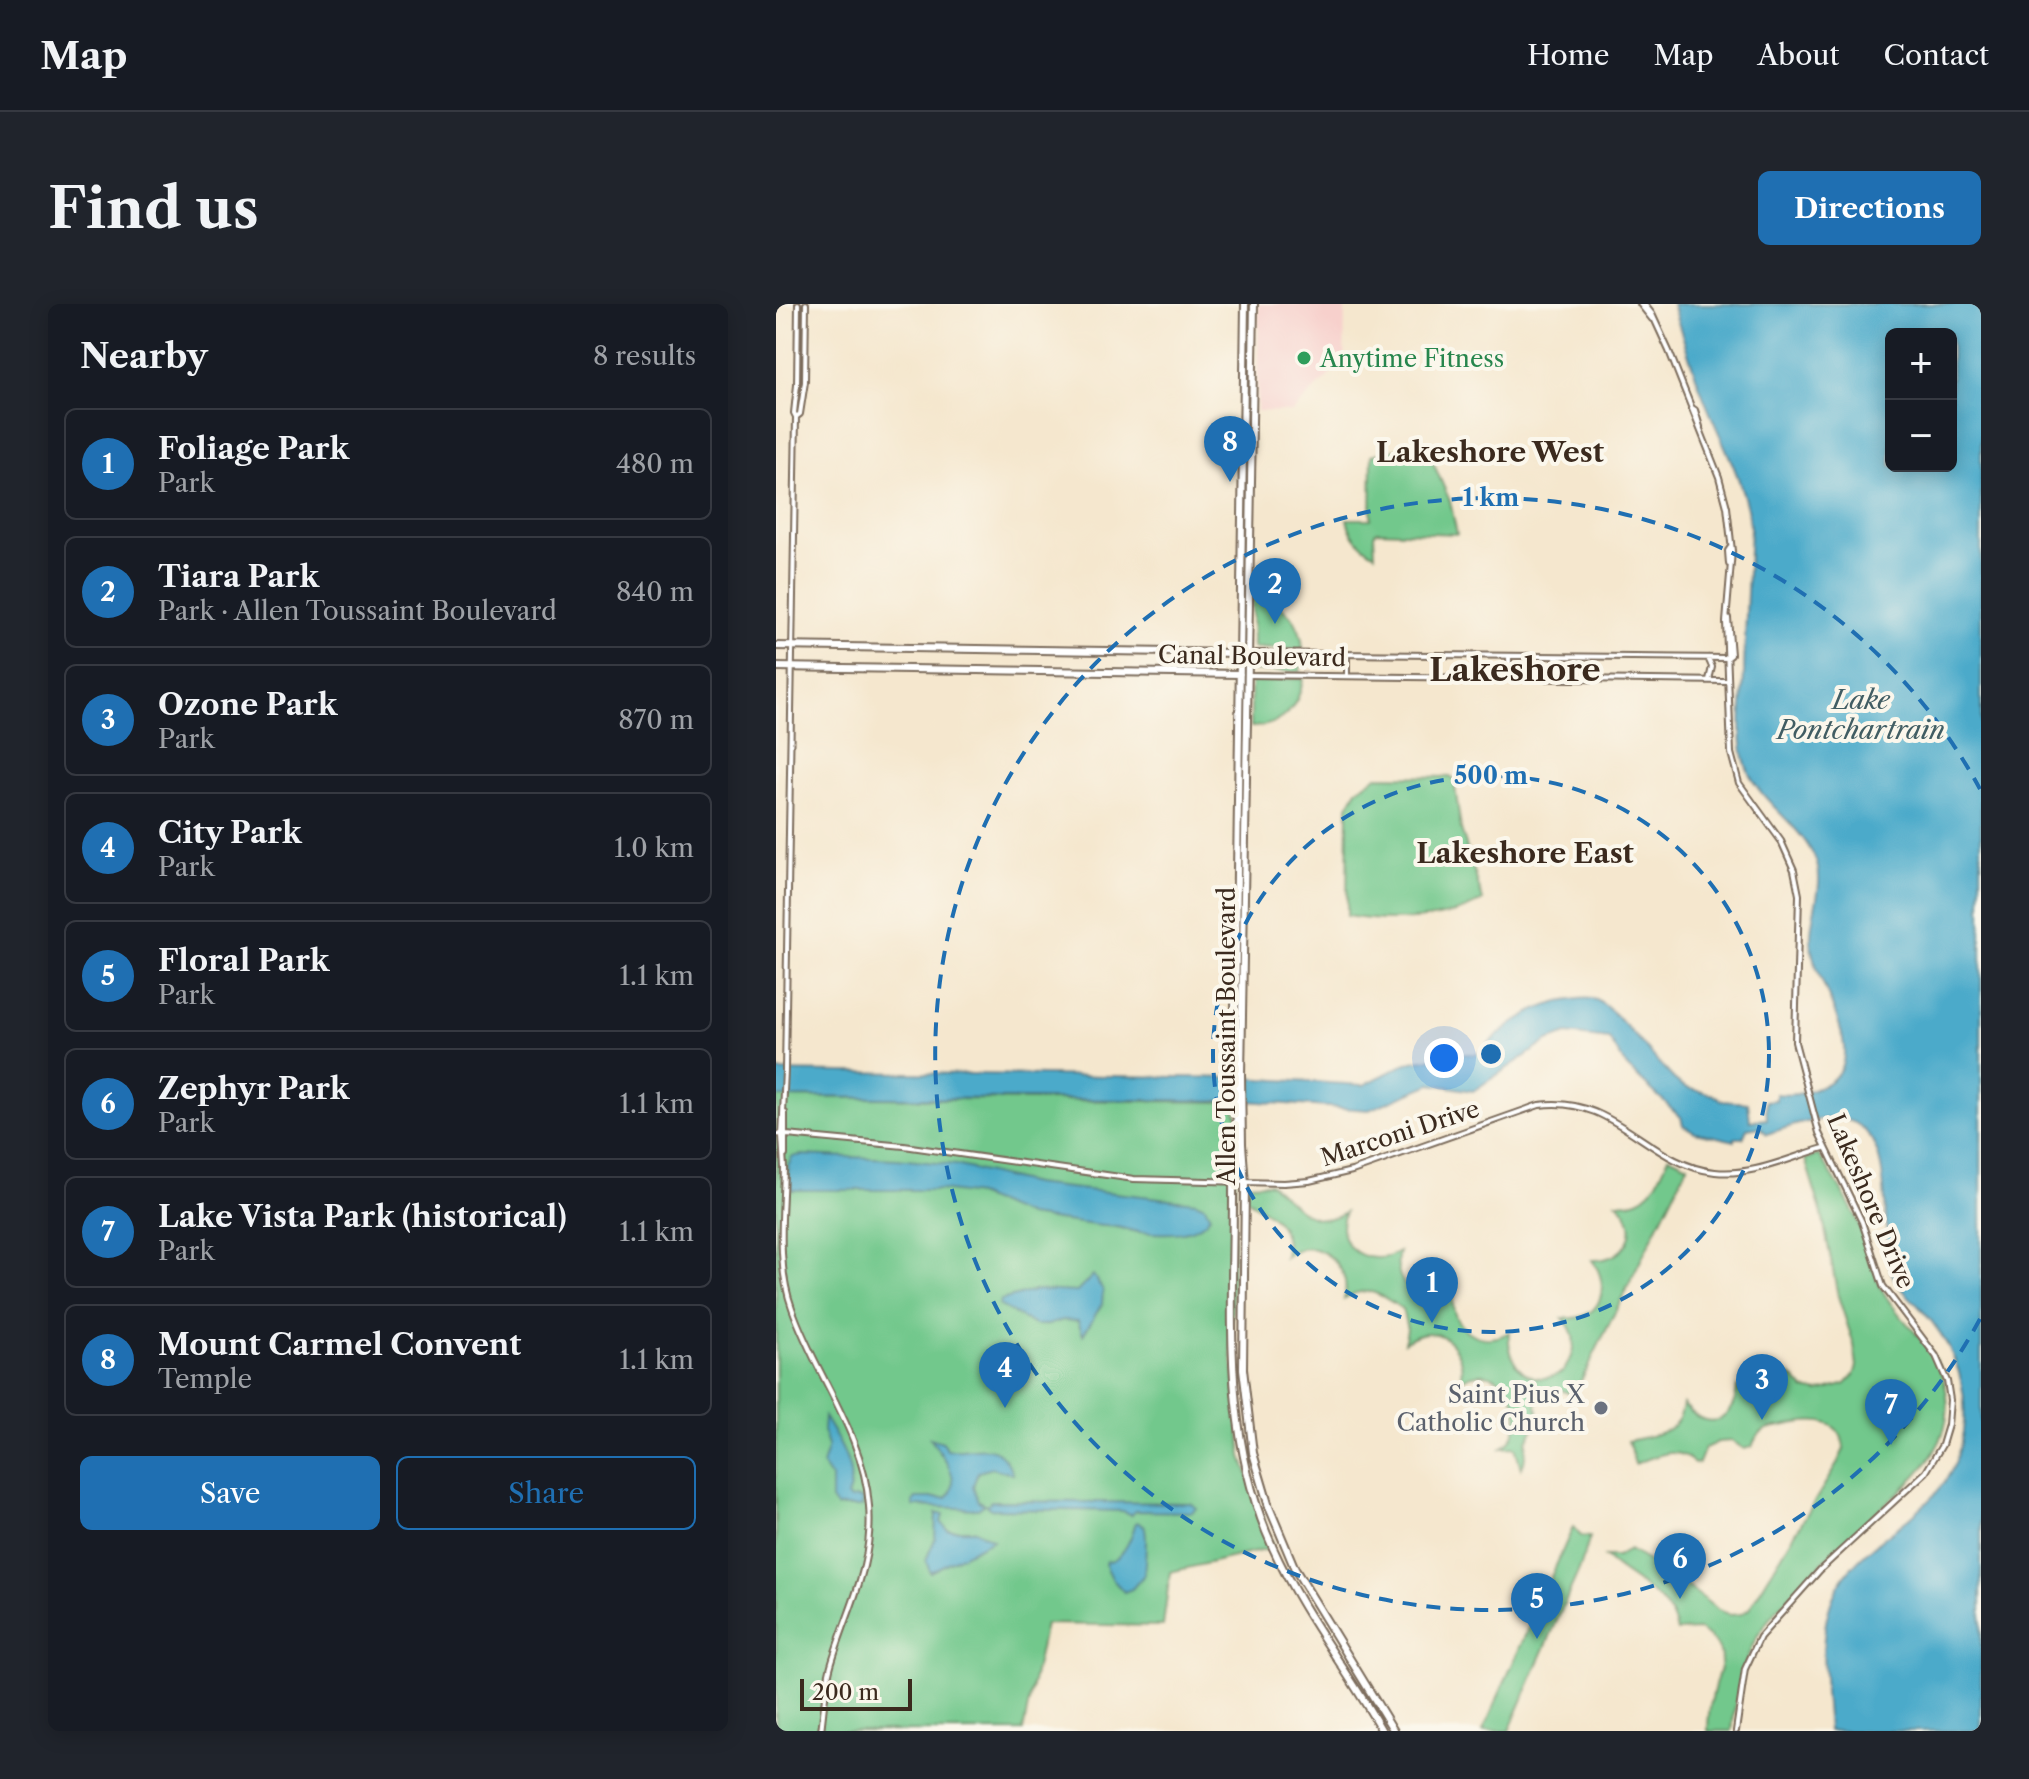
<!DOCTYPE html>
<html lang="en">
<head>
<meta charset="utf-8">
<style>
	:root { --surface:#171b24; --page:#20242c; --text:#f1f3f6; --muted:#9ea1a6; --line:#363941; --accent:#1f6fb2 }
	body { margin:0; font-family:"Libre Caslon Text",serif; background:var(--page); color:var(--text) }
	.controls { position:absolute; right:24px; top:24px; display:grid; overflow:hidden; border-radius:12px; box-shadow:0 4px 20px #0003 }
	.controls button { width:72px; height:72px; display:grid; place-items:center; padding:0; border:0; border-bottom:2px solid var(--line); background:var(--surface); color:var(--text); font:40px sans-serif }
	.scale { position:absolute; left:24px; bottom:20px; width:112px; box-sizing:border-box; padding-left:8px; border:4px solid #3b2a1e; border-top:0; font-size:22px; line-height:28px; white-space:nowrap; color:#3b2a1e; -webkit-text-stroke:6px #fbf7ec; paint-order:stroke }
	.you { position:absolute; left:668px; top:754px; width:28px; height:28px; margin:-20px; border:6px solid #fff; border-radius:50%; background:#1a73e8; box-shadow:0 0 0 12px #1a73e833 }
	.badge { display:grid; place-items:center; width:52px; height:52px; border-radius:50%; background:var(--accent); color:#fff; font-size:26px; font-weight:700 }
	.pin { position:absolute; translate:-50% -66px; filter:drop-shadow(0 2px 4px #0008) }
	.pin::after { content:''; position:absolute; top:42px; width:28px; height:24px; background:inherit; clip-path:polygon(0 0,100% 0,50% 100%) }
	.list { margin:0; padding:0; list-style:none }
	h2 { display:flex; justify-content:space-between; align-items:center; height:104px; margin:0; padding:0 32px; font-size:34px }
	h2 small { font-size:26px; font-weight:400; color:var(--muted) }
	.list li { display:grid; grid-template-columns:52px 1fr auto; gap:24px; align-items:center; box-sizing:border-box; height:112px; margin:0 16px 16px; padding:0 16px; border:2px solid var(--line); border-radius:12px }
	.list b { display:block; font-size:30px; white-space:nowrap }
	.list p { margin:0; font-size:26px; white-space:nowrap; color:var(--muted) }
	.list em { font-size:26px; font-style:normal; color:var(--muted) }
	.actions { display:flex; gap:16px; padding:24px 32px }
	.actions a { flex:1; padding:18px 0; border:2px solid var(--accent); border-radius:12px; text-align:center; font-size:28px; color:var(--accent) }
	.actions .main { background:var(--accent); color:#fff }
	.map { position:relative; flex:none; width:1205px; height:1427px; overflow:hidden; border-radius:12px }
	header { display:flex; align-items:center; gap:48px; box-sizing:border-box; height:112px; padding:0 40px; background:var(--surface); border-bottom:2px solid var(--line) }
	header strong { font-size:38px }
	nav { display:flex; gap:44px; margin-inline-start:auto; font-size:28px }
	.intro { display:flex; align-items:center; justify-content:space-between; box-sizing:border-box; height:192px; padding:0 48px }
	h1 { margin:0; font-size:56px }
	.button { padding:20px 36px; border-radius:12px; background:var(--accent); color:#fff; font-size:28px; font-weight:700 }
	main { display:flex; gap:48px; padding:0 48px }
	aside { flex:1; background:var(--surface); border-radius:12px; box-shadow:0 4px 20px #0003 }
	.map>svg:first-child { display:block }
	.built { fill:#f7d0cc }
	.green { fill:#72c88c; stroke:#567955; stroke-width:2 }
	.water { fill:#4baaca; stroke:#436a74; stroke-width:2; fill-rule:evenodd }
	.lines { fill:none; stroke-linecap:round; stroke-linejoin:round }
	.minor-casing { stroke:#7c6c5c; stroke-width:8 }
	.major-casing { stroke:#7c6c5c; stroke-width:10 }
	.minor { stroke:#fff; stroke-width:4 }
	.major { stroke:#fff; stroke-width:6 }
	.ring { fill:none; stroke:#1f6fb2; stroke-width:4; stroke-dasharray:14 10 }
	.leisure-dot { fill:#2e9e5b; stroke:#fbf7ec; stroke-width:3 }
	.worship-dot { fill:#6b7280; stroke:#fbf7ec; stroke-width:3 }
	.labels { text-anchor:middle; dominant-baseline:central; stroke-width:8; stroke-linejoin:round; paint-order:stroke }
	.leisure-label { font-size:24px; fill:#27864d; stroke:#fbf7ec; text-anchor:start }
	.street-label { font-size:24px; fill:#3b2a1e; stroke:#fbf7ec }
	.worship-label { font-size:24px; fill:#5b616d; stroke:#fbf7ec; text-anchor:end }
	.water-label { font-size:26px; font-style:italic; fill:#415d63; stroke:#fbf7ec }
	.quarter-label { font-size:28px; font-weight:bold; fill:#3b2a1e; stroke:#fbf7ec }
	.district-label { font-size:32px; font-weight:bold; fill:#3b2a1e; stroke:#fbf7ec }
	.centre { fill:#1f6fb2; stroke:#fbf7ec; stroke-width:4 }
	.ring-label { font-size:24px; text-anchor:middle; font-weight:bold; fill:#1f6fb2; stroke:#fbf7ec; stroke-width:8; stroke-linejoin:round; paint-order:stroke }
</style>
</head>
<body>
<header>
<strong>Map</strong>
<nav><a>Home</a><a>Map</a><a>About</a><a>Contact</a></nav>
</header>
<div class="intro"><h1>Find us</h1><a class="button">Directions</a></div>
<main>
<aside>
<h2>Nearby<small>8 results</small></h2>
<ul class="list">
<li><span class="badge">1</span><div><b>Foliage Park</b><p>Park</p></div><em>480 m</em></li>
<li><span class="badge">2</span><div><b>Tiara Park</b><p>Park · Allen Toussaint Boulevard</p></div><em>840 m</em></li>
<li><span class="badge">3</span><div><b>Ozone Park</b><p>Park</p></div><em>870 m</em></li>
<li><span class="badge">4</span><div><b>City Park</b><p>Park</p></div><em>1.0 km</em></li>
<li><span class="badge">5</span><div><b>Floral Park</b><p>Park</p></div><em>1.1 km</em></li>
<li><span class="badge">6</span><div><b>Zephyr Park</b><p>Park</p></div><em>1.1 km</em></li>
<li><span class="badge">7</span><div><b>Lake Vista Park (historical)</b><p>Park</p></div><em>1.1 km</em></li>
<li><span class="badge">8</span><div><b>Mount Carmel Convent</b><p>Temple</p></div><em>1.1 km</em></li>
</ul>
<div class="actions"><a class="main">Save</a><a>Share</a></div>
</aside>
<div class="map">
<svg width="1205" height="1427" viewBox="0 0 1205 1427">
	<rect width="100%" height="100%" fill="#fbf7ec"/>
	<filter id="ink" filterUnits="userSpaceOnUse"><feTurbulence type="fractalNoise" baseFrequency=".0125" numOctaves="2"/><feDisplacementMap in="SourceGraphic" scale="16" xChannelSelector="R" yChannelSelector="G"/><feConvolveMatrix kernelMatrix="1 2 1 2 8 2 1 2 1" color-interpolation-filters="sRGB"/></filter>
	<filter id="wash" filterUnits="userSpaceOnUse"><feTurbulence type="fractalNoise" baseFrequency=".006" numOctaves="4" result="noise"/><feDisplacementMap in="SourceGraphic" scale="32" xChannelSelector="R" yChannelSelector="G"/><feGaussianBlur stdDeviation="1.8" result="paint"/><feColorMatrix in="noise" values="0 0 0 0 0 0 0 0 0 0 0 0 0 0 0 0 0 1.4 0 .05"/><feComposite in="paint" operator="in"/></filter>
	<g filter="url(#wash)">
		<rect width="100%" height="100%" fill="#f5e7ce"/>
		<!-- built -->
		<path class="built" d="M483,0h86l-1,57 -52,51 -35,-1z"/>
		<!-- green -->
		<path class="green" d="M648,138l26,59 7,33 -80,-3 -3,3 1,20c-14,-8 -25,-19 -28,-35h24l1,-64z
			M483,295c27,4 43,24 44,51l-50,-2 -1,-48z
			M477,351h49l-2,17 -46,-1z
			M479,374l48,1c-4,29 -23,48 -52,48v-45z
			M601,472l73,1 4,3 7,49 22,71c-35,22 -96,23 -136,16l1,-110 9,-16z
			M0,793l456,5 5,12 -6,229 11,113 31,92 -103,24 -7,54 -118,-2 -22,107h-247z
			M1043,851c12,19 25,38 35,58 13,27 16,59 33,85 16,25 43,45 54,74 30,80 -47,120 -95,167 -27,27 -56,54 -80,84 -23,32 -30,69 -34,108h-24c0,-11 1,-22 4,-33 6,-32 22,-46 -13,-68l-22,1c-7,-37 -49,-50 -73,-74h13l12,-7 21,12 5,-1 63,49 12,5 11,-1 8,-5 87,-143 8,-17c-2,-35 -38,-29 -62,-23 -6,1 -14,2 -19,5 -6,3 -9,10 -11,16l-8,2 -12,-8 -14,1 -13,6 -6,15 -5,1c-15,-21 -40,-7 -59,0l-7,-23c25,-6 52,-7 55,-37 6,6 13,14 22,16 21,5 32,-17 32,-34 15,30 55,25 54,-11l13,14 15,3 27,-8 8,-9 3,-9 -3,-21 -16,-49 -16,-82 -17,-55z
			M893,852l19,9 -114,230 -18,-7 -14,6 -5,10 2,15 -12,22 -3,22 -3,5 -6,-21 -13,1c35,-24 4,-97 -42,-67 6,-21 -7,-47 -31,-48 -9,-1 -18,5 -25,9l3,-13 -5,-20c-20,-14 -35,-26 -58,-10 10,-34 -31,-67 -59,-42 6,-35 -15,-41 -40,-59v-14l25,-1c24,20 42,49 75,29 -14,36 25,57 54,40 -9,34 26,59 55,40 -8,34 26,58 55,40 -3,33 22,59 55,39 11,-20 15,-35 -1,-53 38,4 49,-31 29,-58 36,1 52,-33 25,-58 33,4 41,-21 52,-46z
			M797,1223l8,9 9,1 -9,28 -72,166h-26z"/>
		<!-- water -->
		<path class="water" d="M896,0h309v1427h-153c-3,-50 -15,-110 16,-154 15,-22 42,-40 63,-57 22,-19 43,-37 51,-66 16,-55 1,-104 -37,-145 -10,-12 -25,-22 -30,-38 -10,-39 3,-119 -31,-145 -21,-17 -69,0 -93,8l-7,-7 -13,2 -4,9h-8v3l-40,-9 -12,-7 -2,-8 -54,-50 -18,-28 -42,-5 -19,7 -75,50 -42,-7 -62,26 -123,-9 -470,-4v-26l469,7 119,7 43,-22 48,-9h22c27,-26 56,-50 94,-54 7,-1 18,-3 25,0 15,5 62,63 78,79 16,16 37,9 48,22l26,2 2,18 17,-2 -1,-18 10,-1v-6c16,2 31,0 46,-8 54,-26 -7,-99 -11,-141 -3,-28 15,-57 5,-84 -15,-40 -63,-60 -72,-103 -6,-28 -1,-56 0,-85 1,-48 4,-96 6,-145 -5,-50 -31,-89 -48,-135 -11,-29 -20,-59 -30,-89zM1115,30h60v132h-60z
			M25,851l96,4 59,6 77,19 163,18 9,4 5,10c-12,21 -49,18 -71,16 -13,-2 -23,-7 -37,-6l-74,-10 -51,-21 -37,-5h-149l-3,-24 4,-9z
			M317,971l10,15 -1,14 -19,31 -5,-14 -15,-1 -15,5h-13l-36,-20 2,-5 36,-10 40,2z
			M48,1113c13,21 35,54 23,79l2,3 9,-1 5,2 -1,7h-26l-5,-7v-22l-9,-13 6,-19 -5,-15z
			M154,1134l13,4 4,8c29,3 51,-15 66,24l-21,-6 -14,4 -5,14 5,15 7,3 -7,5 -64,-3 -1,-4 3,-4h31c17,-19 -6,-43 -17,-60z
			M215,1197l200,2 5,5 -4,4 -56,-1 -5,4 -8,-4 -132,-2 -4,-4z
			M160,1209l7,2 -2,7 7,8h27l18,10 -63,32 -4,-12 9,-21z
			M360,1218l8,3c4,8 1,39 0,50l-12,14 -8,3 -11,-12 -8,-16 1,-3c17,1 26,-25 30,-39z"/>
	</g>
	<g filter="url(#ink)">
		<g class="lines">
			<!-- minor casing -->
			<g class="minor-casing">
				<path id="minor" d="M864,0l12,15
					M868,0l8,10 17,37 50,126 8,30 5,44 -6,71 5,131 8,30 42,58 13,29 5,25 -4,147 24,91 43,89 21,64 53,70 11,25 3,19 -2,25 -6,20 -16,27 -106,98 -60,67 -15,32 -9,62
					M916,104l3,2 5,17
					M20,113l4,-3 5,-32 1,-78
					M953,260l-1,-13 2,-3
					M472,349l479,5
					M932,354l4,9 -3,13
					M951,354l4,-3 -3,-37
					M471,371l481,6
					M571,372v-22
					M733,373v-21
					M0,830l128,12 230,33 150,4 25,-2 43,-10 187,-66c76,-11 109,60 176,67 38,4 73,-14 109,-24
					M9,851v-42
					M8,864l-2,-32 3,-66 11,-653 -2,-4 3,-28 1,-81
					M8,864c-1,46 -8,96 8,140 23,67 72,125 77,198 5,61 -22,103 -38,159 -6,21 -7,44 -10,66"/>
			</g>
			<!-- major casing -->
			<g class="major-casing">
				<path id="major" d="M469,0l-10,709 2,128 -4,36c1,126 -14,253 40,371 29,65 74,121 109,183
					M478,0l-13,771 1,69 3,40 -2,185 10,84 16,54 26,62 99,162
					M0,342l464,7
					M0,363l464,7"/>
			</g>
			<!-- minor -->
			<use href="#minor" class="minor"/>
			<!-- major -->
			<use href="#major" class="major"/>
		</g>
	</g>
	<!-- distance rings -->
	<g class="ring">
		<circle cx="715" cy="750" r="278"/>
		<path d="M1204 1015A556 556 0 1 1 1204 485"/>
	</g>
	<!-- markers -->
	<circle class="leisure-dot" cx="528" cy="54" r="8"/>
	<circle class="worship-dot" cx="825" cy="1104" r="8"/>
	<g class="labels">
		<!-- leisure labels -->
		<g class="leisure-label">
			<text x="544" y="54">Anytime Fitness</text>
		</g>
		<!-- street labels -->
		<g class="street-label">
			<text transform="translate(476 352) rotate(1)">Canal Boulevard</text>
			<text transform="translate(450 732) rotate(-90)">Allen Toussaint Boulevard</text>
			<text transform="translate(624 829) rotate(-18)">Marconi Drive</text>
			<text transform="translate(1095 897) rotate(67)">Lakeshore Drive</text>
		</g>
		<!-- worship labels -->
		<g class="worship-label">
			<text x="809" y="1090">Saint Pius X<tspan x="809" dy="28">Catholic Church</tspan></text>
		</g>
		<!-- water labels -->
		<g class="water-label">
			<text x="1085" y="396">Lake<tspan x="1085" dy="30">Pontchartrain</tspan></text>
		</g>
		<!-- quarter labels -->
		<g class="quarter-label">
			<text x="714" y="148">Lakeshore West</text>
			<text x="749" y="549">Lakeshore East</text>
		</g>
		<!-- district labels -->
		<g class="district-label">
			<text x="739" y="365">Lakeshore</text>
		</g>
	</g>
	<circle cx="715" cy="750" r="12" class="centre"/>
	<g class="ring-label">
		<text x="715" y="202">1 km</text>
		<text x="715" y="480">500 m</text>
	</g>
</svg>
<div class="controls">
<button>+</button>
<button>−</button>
</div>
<div class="scale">200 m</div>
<div class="you"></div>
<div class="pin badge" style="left:656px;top:1019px">1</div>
<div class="pin badge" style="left:499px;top:320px">2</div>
<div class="pin badge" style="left:986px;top:1116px">3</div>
<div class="pin badge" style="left:229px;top:1104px">4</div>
<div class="pin badge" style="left:761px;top:1335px">5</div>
<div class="pin badge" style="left:904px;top:1295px">6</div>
<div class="pin badge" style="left:1115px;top:1141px">7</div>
<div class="pin badge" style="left:454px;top:178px">8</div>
</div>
</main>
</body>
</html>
